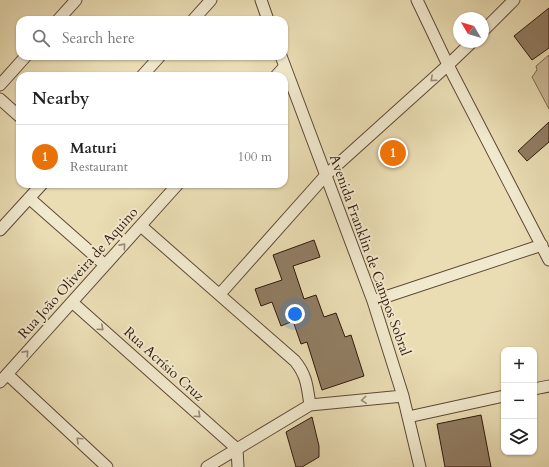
<!DOCTYPE html>
<html lang="en">
<head>
<meta charset="utf-8">
<style>
	:root { --surface:#fff; --page:#f6f6f6; --text:#222; --muted:#767676; --line:#e0e0e0; --accent:#0b8043 }
	body { margin:0; font-family:Cardo,serif; background:var(--page); color:var(--text) }
	.controls { position:absolute; right:12px; bottom:12px; display:grid; overflow:hidden; border-radius:8px; box-shadow:0 1px 3px #0004 }
	.controls button { width:36px; height:36px; display:grid; place-items:center; padding:0; border:0; border-bottom:1px solid var(--line); background:var(--surface); color:var(--text); font:20px sans-serif }
	.compass { position:absolute; left:453px; top:12px; width:36px; height:36px; border-radius:50%; background:var(--surface); box-shadow:0 1px 3px #0004; rotate:308deg }
	.you { position:absolute; left:295px; top:314px; width:14px; height:14px; margin:-10px; border:3px solid #fff; border-radius:50%; background:#1a73e8; box-shadow:0 0 0 6px #1a73e833 }
	.badge { display:grid; place-items:center; width:26px; height:26px; border-radius:50%; background:var(--accent); color:#fff; font-size:13px; font-weight:700 }
	.pin { position:absolute; translate:-50% -50%; border:2px solid #fff; box-shadow:0 1px 4px #0006 }
	.list { margin:0; padding:0; list-style:none }
	h2 { display:flex; justify-content:space-between; align-items:center; height:52px; margin:0; padding:0 16px; font-size:17px }
	h2 small { font-size:13px; font-weight:400; color:var(--muted) }
	.list li { display:grid; grid-template-columns:26px 1fr auto; gap:12px; align-items:center; box-sizing:border-box; height:64px; padding:0 16px; border-top:1px solid var(--line) }
	.list b { display:block; font-size:15px; white-space:nowrap }
	.list p { margin:0; font-size:13px; white-space:nowrap; color:var(--muted) }
	.list em { font-size:13px; font-style:normal; color:var(--muted) }
	.icon { flex:none; width:22px; height:22px; fill:none; stroke:currentColor; stroke-width:2; stroke-linecap:round; stroke-linejoin:round }
	.map { position:relative; flex:none; width:549px; height:467px; overflow:hidden }
	.search { position:absolute; background:var(--surface); box-shadow:0 1px 3px #0004; left:16px; top:16px; width:272px; height:44px; display:flex; align-items:center; gap:10px; box-sizing:border-box; padding:0 14px; border-radius:12px; color:var(--muted); font-size:15px }
	.panel { position:absolute; background:var(--surface); box-shadow:0 1px 3px #0004; left:16px; top:72px; width:272px; height:116px; border-radius:12px }
	.map>svg:first-child { display:block }
	.green { fill:#cbbb98; stroke:#7e6952 }
	.building { fill:#917e64; stroke:#31170d }
	.lines { fill:none; stroke-linecap:round; stroke-linejoin:round }
	.minor-casing { stroke:#5f4837; stroke-width:13 }
	.minor { stroke:#f1e9ce; stroke-width:11 }
	.oneway { stroke:#9b8a77 }
	.labels { text-anchor:middle; dominant-baseline:central; stroke-width:4; stroke-linejoin:round; paint-order:stroke }
	.street-label { font-size:14px; fill:#31170d; stroke:#f1e9ce }
</style>
</head>
<body>
<div class="map">
<svg width="549" height="467" viewBox="0 0 549 467">
	<rect width="100%" height="100%" fill="#eaddb4"/>
	<filter id="stains"><feTurbulence type="fractalNoise" baseFrequency=".005" numOctaves="4"/><feColorMatrix values="0 0 0 0 .2 0 0 0 0 .09 0 0 0 0 .02 0 0 0 .5 -.17"/></filter>
	<radialGradient id="worn" r=".72"><stop offset=".6" stop-color="#630" stop-opacity="0"/><stop offset="1" stop-color="#630" stop-opacity=".3"/></radialGradient>
	<!-- green -->
	<path class="green" d="M549,55v54l-17,-32 5,-7 -1,-4z"/>
	<!-- building -->
	<path class="building" d="M549,8v40l-17,12 -18,-24z
		M549,122v20l-22,19 -9,-10z
		M314,240l6,17 -27,9 11,33 12,-4 8,22 12,-4 9,24 6,-2 13,41 -42,14 -15,-48 -6,2 -8,-23 -12,5 -9,-24 -11,4 -6,-17 27,-9 -9,-25z
		M481,415l10,52h-46l-8,-43z
		M312,417l7,29v11l-17,10h-6l-10,-35z"/>
	<g class="lines">
		<!-- minor casing -->
		<g class="minor-casing">
			<path id="minor" d="M261,0l7,20
				M417,0l31,65 101,195
				M58,20l18,-20
				M193,20l18,-20
				M483,31l31,-31
				M281,56l92,245 30,95 17,71
				M142,76l18,-20
				M276,76l9,-10
				M0,85l26,-29
				M0,99l20,18
				M29,198l76,67
				M141,226l154,135c12,15 12,25 15,44
				M0,230l42,-46
				M220,294l106,-119 122,-110 24,-23
				M373,301l169,-56
				M72,302l165,147 1,18
				M7,374l100,93
				M0,382l178,-198
				M534,389l15,-3
				M408,417l96,-21
				M207,467l103,-62 93,-9"/>
		</g>
		<!-- minor -->
		<use href="#minor" class="minor"/>
	</g>
	<!-- one-way arrows -->
	<defs><path id="oneway-chevron" d="M-2-3.5L2.5 0L-2 3.5" fill="none" stroke-width="1.6" stroke-linecap="round" stroke-linejoin="round"/></defs>
	<g class="oneway">
		<use href="#oneway-chevron" transform="translate(433 79) rotate(138)"/>
		<use href="#oneway-chevron" transform="translate(123 246) rotate(-48)"/>
		<use href="#oneway-chevron" transform="translate(101 328) rotate(42)"/>
		<use href="#oneway-chevron" transform="translate(26 353) rotate(-48)"/>
		<use href="#oneway-chevron" transform="translate(364 400) rotate(175)"/>
		<use href="#oneway-chevron" transform="translate(198 415) rotate(42)"/>
		<use href="#oneway-chevron" transform="translate(79 440) rotate(-137)"/>
	</g>
	<g class="labels">
		<!-- street labels -->
		<g class="street-label">
			<text transform="translate(370 255) rotate(70)">Avenida Franklin de Campos Sobral</text>
			<text transform="translate(78 273) rotate(-48)">Rua João Oliveira de Aquino</text>
			<text transform="translate(164 364) rotate(42)">Rua Acrísio Cruz</text>
		</g>
	</g>
	<rect width="100%" height="100%" filter="url(#stains)"/>
	<rect width="100%" height="100%" fill="url(#worn)"/>
</svg>
<div class="controls">
<button>+</button>
<button>−</button>
<button><svg class="icon" aria-label="layers" viewBox="0 0 24 24"><path d="M12 4l9 5-9 5-9-5zM3 14l9 5 9-5"/></svg></button>
</div>
<svg class="compass" viewBox="-18 -18 36 36"><path d="M0-13l5 13h-10z" fill="#e53935"/><path d="M0 13l5-13h-10z" fill="#767676"/></svg>
<div class="you"></div>
<div class="pin badge" style="left:393px;top:153px;background:#e8710a">1</div>
<div class="search"><svg class="icon" aria-label="search" viewBox="0 0 24 24"><circle cx="10" cy="10" r="6"/><path d="M15 15l6 6"/></svg>Search here</div>
<section class="panel">
<h2>Nearby<small></small></h2>
<ul class="list">
<li><span class="badge" style="background:#e8710a">1</span><div><b>Maturi</b><p>Restaurant</p></div><em>100 m</em></li>
</ul>
</section>
</div>
</body>
</html>
